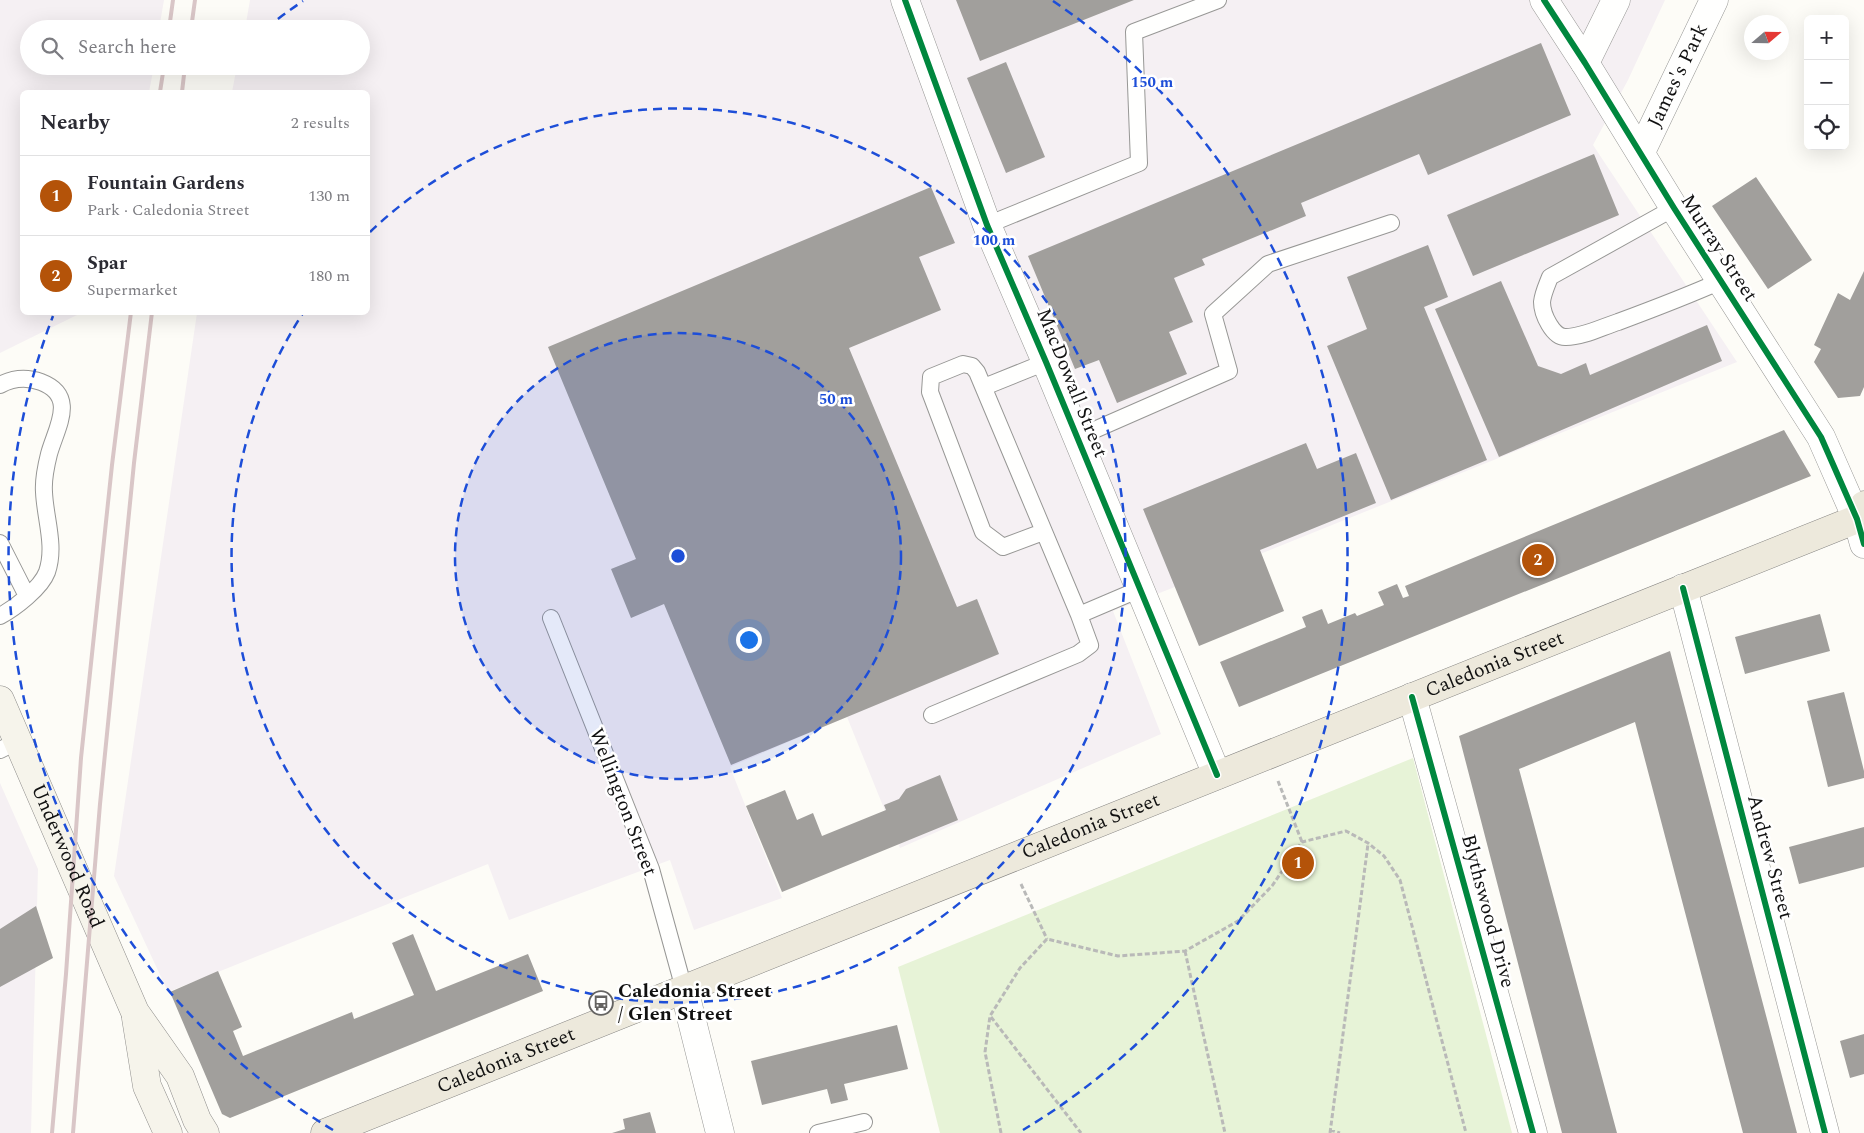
<!DOCTYPE html>
<html lang="en">
<head>
<meta charset="utf-8">
<style>
	:root { --surface:#fff; --page:#f7f7f7; --text:#2b2b33; --muted:#7c7c81; --line:#e1e1e2; --accent:#b45309 }
	body { margin:0; font-family:Spectral,serif; background:var(--page); color:var(--text) }
	.controls { position:absolute; right:15px; top:15px; display:grid; overflow:hidden; border-radius:8px; box-shadow:0 5px 20px #0002 }
	.controls button { width:45px; height:45px; display:grid; place-items:center; padding:0; border:0; border-bottom:1px solid var(--line); background:var(--surface); color:var(--text); font:25px sans-serif }
	.compass { position:absolute; left:1744px; top:15px; width:45px; height:45px; border-radius:50%; background:var(--surface); box-shadow:0 5px 20px #0002; rotate:70deg }
	.you { position:absolute; left:748px; top:639px; width:18px; height:18px; margin:-12px; border:4px solid #fff; border-radius:50%; background:#1a73e8; box-shadow:0 0 0 8px #1a73e833 }
	.badge { display:grid; place-items:center; width:32px; height:32px; border-radius:50%; background:var(--accent); color:#fff; font-size:16px; font-weight:700 }
	.pin { position:absolute; translate:-50% -50%; border:2px solid #fff; box-shadow:0 1px 5px #0006 }
	.list { margin:0; padding:0; list-style:none }
	h2 { display:flex; justify-content:space-between; align-items:center; height:65px; margin:0; padding:0 20px; font-size:21px }
	h2 small { font-size:16px; font-weight:400; color:var(--muted) }
	.list li { display:grid; grid-template-columns:32px 1fr auto; gap:15px; align-items:center; box-sizing:border-box; height:80px; padding:0 20px; border-top:1px solid var(--line) }
	.list b { display:block; font-size:19px; white-space:nowrap }
	.list p { margin:0; font-size:16px; white-space:nowrap; color:var(--muted) }
	.list em { font-size:16px; font-style:normal; color:var(--muted) }
	.icon { flex:none; width:28px; height:28px; fill:none; stroke:currentColor; stroke-width:2; stroke-linecap:round; stroke-linejoin:round }
	.map { position:relative; flex:none; width:1864px; height:1133px; overflow:hidden }
	.search { position:absolute; background:var(--surface); box-shadow:0 5px 20px #0002; left:20px; top:20px; width:350px; height:55px; display:flex; align-items:center; gap:12px; box-sizing:border-box; padding:0 18px; border-radius:28px; color:var(--muted); font-size:19px }
	.panel { position:absolute; background:var(--surface); box-shadow:0 5px 20px #0002; left:20px; top:90px; width:350px; height:225px; border-radius:8px }
	.map>svg:first-child { display:block }
	.industrial { fill:#f5f0f3 }
	.green { fill:#e7f3d7 }
	.building { fill:#a19f9c }
	.lines { fill:none; stroke-linecap:round; stroke-linejoin:round }
	.lane-casing { stroke:#979795; stroke-width:18 }
	.street-casing { stroke:#979795; stroke-width:29 }
	.secondary-casing { stroke:#8e8d8b; stroke-width:29 }
	.primary-casing { stroke:#858482; stroke-width:29 }
	.path { stroke:#b9b9b8; stroke-width:3; stroke-dasharray:5 2.5; stroke-linecap:butt }
	.lane { stroke:#fffffe; stroke-width:16 }
	.street { stroke:#fffffe; stroke-width:28 }
	.secondary { stroke:#f6f4eb; stroke-width:28 }
	.primary { stroke:#ede9dc; stroke-width:28 }
	.rail { stroke:#d9c6c7; stroke-width:4 }
	.cycleway-casing { stroke:#fff; stroke-width:9 }
	.cycleway { stroke:#00873e; stroke-width:6 }
	.ring { fill:none; stroke:#1d4ed8; stroke-width:2.5; stroke-dasharray:9 6 }
	.labels { text-anchor:middle; dominant-baseline:central; stroke-width:5; stroke-linejoin:round; paint-order:stroke }
	.street-label { font-size:20px; fill:#111; stroke:#fff }
	.poi-label { font-size:20px; font-weight:bold; fill:#111; stroke:#fff; text-anchor:start }
	.centre { fill:#1d4ed8; stroke:#fff; stroke-width:2.5 }
	.ring-label { font-size:15px; text-anchor:middle; font-weight:bold; fill:#1d4ed8; stroke:#fff; stroke-width:5; stroke-linejoin:round; paint-order:stroke }
</style>
</head>
<body>
<div class="map">
<svg width="1864" height="1133" viewBox="0 0 1864 1133">
	<rect width="100%" height="100%" fill="#fdfcf7"/>
	<!-- industrial -->
	<path class="industrial" d="M0,0h164l-5,29h-130v37h125l-5,26h-127v220l59,1 -81,40z
		M250,0h1415l-37,80 -35,65 144,217 -477,192 -147,57 48,123 -261,114 -53,-131 -117,50 52,131 -88,32 -24,-70 -161,60 -21,-56 -320,128 -54,-116 83,-563 171,-1v-220h-136l5,-26h124v-37h-116z
		M0,783l38,86 -7,264h-31z"/>
	<!-- green -->
	<path class="green" d="M1413,758l99,375h-572l-42,-166z"/>
	<!-- building -->
	<path class="building" d="M956,0h178l-154,61z
		M1541,43l30,72 -143,60 -9,-21 -118,49 5,13 -104,43 3,6 -31,13 19,44 -24,10 18,42 -70,29 -18,-43 -24,9 -47,-113z
		M1006,62l39,95 -39,16 -39,-95z
		M1594,154l25,61 -146,61 -26,-61z
		M1756,177l56,83 -44,29 -56,-83z
		M931,187l24,56 -36,14 22,53 -92,38 108,259 20,-8 22,55 -268,111 -67,-161 -33,14 -20,-49 25,-10 -88,-212z
		M1428,245l20,52 -24,10 63,153 -96,40 -64,-154 40,-17 -20,-52z
		M1864,271v116l-4,9 -22,2 -24,-36 7,-13 -7,-4 24,-52 12,7z
		M1501,281l37,85 23,8 25,-11 4,12 117,-50 15,36 -223,96 -64,-148z
		M1784,430l27,46 -572,231 -19,-45 86,-35 -4,-10 20,-8 6,15 27,-11 2,3 27,-11 -6,-13 19,-8 6,14 6,-2 -4,-10z
		M1306,443l11,26 39,-16 20,50 -116,47 24,61 -85,35 -56,-137z
		M1820,614l10,37 -85,23 -10,-37z
		M1670,651l127,482h-54l-108,-411 -116,47 98,364h-55l-103,-397z
		M1844,692l20,79v7l-36,9 -21,-86z
		M940,775l18,45 -176,72 -36,-86 39,-16 12,30 16,-7 9,23 64,-26 -2,-5 15,-6 7,-10z
		M1864,827v40l-65,17 -10,-37z
		M36,906l17,52 -53,29v-58z
		M413,934l23,57 92,-37 15,37 -313,127 -8,-4 -52,-122 48,-21 24,56 -9,4 10,25 109,-44 2,7 60,-24 -22,-52z
		M897,1025l11,44 -64,15 4,16 -17,4 -4,-15 -65,16 -11,-44z
		M1864,1034v40l-14,4 -10,-37z
		M650,1112l6,21h-44l13,-4 -2,-10z"/>
	<g class="lines">
		<!-- lane casing -->
		<g class="lane-casing">
			<path id="lane" d="M1674,208l-124,69c-3,8 -7,16 -8,25 0,12 11,36 24,35 17,0 36,-10 52,-15 35,-13 69,-26 103,-41
				M987,225l152,-62 -5,-131 84,-32
				M0,385c13,-7 27,-8 41,-3 37,14 15,46 8,72 -3,12 -6,25 -5,38 1,26 12,54 3,80 -6,16 -32,36 -47,44
				M984,387l62,-25
				M1076,438l153,-67 -16,-57 55,-50 123,-41
				M0,543l27,53
				M1079,615l61,-26
				M551,618l100,251 33,120
				M932,715l146,-61 12,-9 -11,-30 -102,-243 -5,-6 -9,-2 -32,13 -1,15 53,140 20,15 40,-15
				M0,750l18,-9
				M818,1133l46,-11"/>
		</g>
		<!-- street casing -->
		<g class="street-casing">
			<g id="street">
				<path d="M905,0l82,225 59,137 171,413"/>
				<path d="M1544,0l41,63 89,145 147,229 36,82 7,25"/>
				<path d="M1585,63l31,-63"/>
				<path id="s1" d="M1641,152l73,-152"/>
				<path d="M1683,588l142,545"/>
				<path d="M1412,697l121,436"/>
				<path d="M684,989l36,144"/>
			</g>
		</g>
		<!-- secondary casing -->
		<g class="secondary-casing">
			<g id="secondary">
				<path id="s2" d="M0,700l135,312 45,64 17,44 8,13"/>
				<path d="M136,1018l11,68 21,47"/>
			</g>
		</g>
		<!-- primary casing -->
		<g class="primary-casing">
			<g id="primary">
				<path id="s3" d="M325,1133l1532,-614 7,-14"/>
			</g>
		</g>
		<!-- path -->
		<path class="path" d="M1278,781l24,61
			M1021,884l26,55
			M1185,951l40,182
			M991,1017l90,116
			M1330,1130l10,3
			M1001,1133l-16,-81 5,-36 30,-48 27,-29 71,17 67,-5 53,-30 34,-35 30,-44 44,-11 22,12 16,13 16,24 66,253
			M1330,1133l38,-289"/>
		<!-- lane -->
		<use href="#lane" class="lane"/>
		<!-- street -->
		<use href="#street" class="street"/>
		<!-- secondary -->
		<use href="#secondary" class="secondary"/>
		<!-- primary -->
		<use href="#primary" class="primary"/>
		<!-- rail -->
		<path class="rail" d="M169,29l4,-29
			M191,29l4,-29
			M160,92l4,-26
			M182,92l3,-26
			M52,1133l14,-159 15,-216 31,-293 19,-153
			M73,1133l27,-329 34,-341 18,-151"/>
		<!-- cycleway casing -->
		<g class="cycleway-casing">
			<path id="cycleway" d="M905,0l82,225 59,137 171,413
				M1544,0l41,63 89,145 147,229 36,82 7,25
				M1683,588l142,545
				M1412,697l121,436"/>
		</g>
		<!-- cycleway -->
		<use href="#cycleway" class="cycleway"/>
	</g>
	<!-- distance rings -->
	<circle cx="678" cy="556" r="223" fill="#1d4ed8" fill-opacity=".12"/>
	<g class="ring">
		<circle cx="678" cy="556" r="223"/>
		<path d="M370 232A447 447 0 1 1 303 313"/>
		<path d="M333 1130A670 670 0 0 1 53 316M266 28A670 670 0 0 1 303 1M1053 1A670 670 0 0 1 1023 1130"/>
	</g>
	<!-- icons -->
	<defs>
		<g id="bus-ring" transform="scale(1.25)"><circle r="9.5" fill="#fff" stroke="#646362" stroke-width="1.5"/><path d="M-5-6H5V4H4V6H2V4H-2V6H-4V4H-5ZM-3.5-4V0h7V-4ZM-3.5 1.2v1.5H-2V1.2ZM2 1.2v1.5H3.5V1.2Z" fill="#646362"/></g>
	</defs>
	<g fill-rule="evenodd">
		<use href="#bus-ring" x="601" y="1003"/>
	</g>
	<g class="labels">
		<!-- street labels -->
		<g class="street-label">
			<text stroke="none"><textPath href="#s1" startOffset="85">James's Park</textPath></text>
			<text transform="translate(1719 248) rotate(57)">Murray Street</text>
			<text transform="translate(1072 383) rotate(68)">MacDowall Street</text>
			<text stroke="none"><textPath href="#s3" startOffset="1260">Caledonia Street</textPath></text>
			<text transform="translate(623 802) rotate(69)">Wellington Street</text>
			<text stroke="none"><textPath href="#s3" startOffset="825">Caledonia Street</textPath></text>
			<text stroke="none"><textPath href="#s2" startOffset="170">Underwood Road</textPath></text>
			<text transform="translate(1770 857) rotate(75)">Andrew Street</text>
			<text transform="translate(1488 911) rotate(75)">Blythswood Drive</text>
			<text stroke="none"><textPath href="#s3" startOffset="195">Caledonia Street</textPath></text>
		</g>
		<!-- poi labels -->
		<g class="poi-label">
			<text x="618" y="991">Caledonia Street<tspan x="618" dy="23">/ Glen Street</tspan></text>
		</g>
	</g>
	<circle cx="678" cy="556" r="8" class="centre"/>
	<g class="ring-label">
		<text x="1152" y="87">150 m</text>
		<text x="994" y="245">100 m</text>
		<text x="836" y="404">50 m</text>
	</g>
</svg>
<div class="controls">
<button>+</button>
<button>−</button>
<button><svg class="icon" aria-label="locate" viewBox="0 0 24 24"><circle cx="12" cy="12" r="6"/><path d="M12 2v4M12 18v4M2 12h4M18 12h4"/></svg></button>
</div>
<svg class="compass" viewBox="-18 -18 36 36"><path d="M0-13l5 13h-10z" fill="#e53935"/><path d="M0 13l5-13h-10z" fill="#7c7c81"/></svg>
<div class="you"></div>
<div class="pin badge" style="left:1298px;top:863px">1</div>
<div class="pin badge" style="left:1538px;top:560px">2</div>
<div class="search"><svg class="icon" aria-label="search" viewBox="0 0 24 24"><circle cx="10" cy="10" r="6"/><path d="M15 15l6 6"/></svg>Search here</div>
<section class="panel">
<h2>Nearby<small>2 results</small></h2>
<ul class="list">
<li><span class="badge">1</span><div><b>Fountain Gardens</b><p>Park · Caledonia Street</p></div><em>130 m</em></li>
<li><span class="badge">2</span><div><b>Spar</b><p>Supermarket</p></div><em>180 m</em></li>
</ul>
</section>
</div>
</body>
</html>
